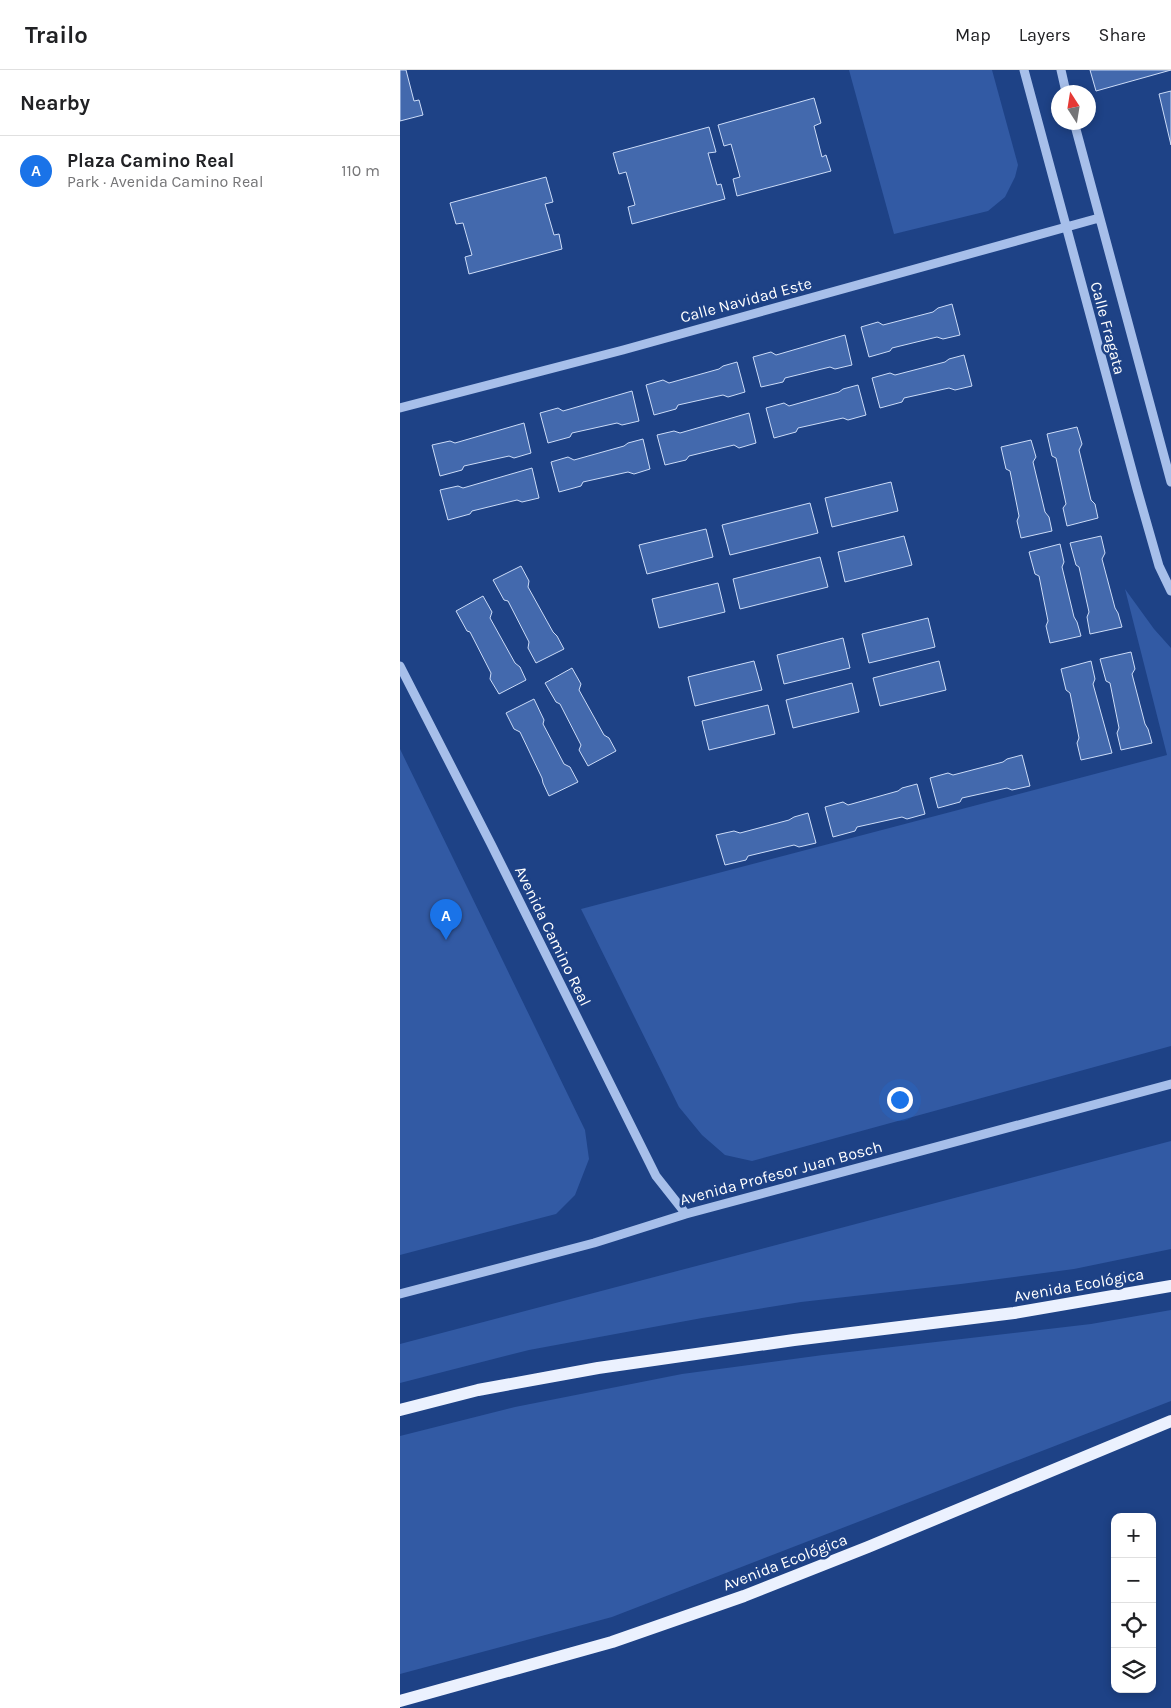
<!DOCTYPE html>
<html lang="en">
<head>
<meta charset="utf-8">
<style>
	:root { --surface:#fff; --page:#f2f2f2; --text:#202124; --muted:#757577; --line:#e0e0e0; --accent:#1a73e8 }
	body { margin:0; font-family:Karla,sans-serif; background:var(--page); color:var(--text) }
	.controls { position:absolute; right:15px; bottom:15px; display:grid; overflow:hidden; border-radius:10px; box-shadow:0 2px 8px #0003 }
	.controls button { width:45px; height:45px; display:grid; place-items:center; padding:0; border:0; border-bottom:1px solid var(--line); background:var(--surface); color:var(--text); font:25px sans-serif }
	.compass { position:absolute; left:651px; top:15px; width:45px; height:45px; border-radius:50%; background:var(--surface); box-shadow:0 2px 8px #0003; rotate:348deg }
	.you { position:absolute; left:499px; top:1029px; width:18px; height:18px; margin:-12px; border:4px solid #fff; border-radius:50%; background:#1a73e8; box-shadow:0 0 0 8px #1a73e833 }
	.badge { display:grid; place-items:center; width:32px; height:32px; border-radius:50%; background:var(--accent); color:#fff; font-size:16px; font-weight:700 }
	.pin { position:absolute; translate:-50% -41px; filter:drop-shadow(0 1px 2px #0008) }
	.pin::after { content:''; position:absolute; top:26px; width:18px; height:15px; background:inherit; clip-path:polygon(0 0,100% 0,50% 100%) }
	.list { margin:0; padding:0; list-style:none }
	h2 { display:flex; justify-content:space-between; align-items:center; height:65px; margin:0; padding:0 20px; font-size:21px }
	h2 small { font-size:16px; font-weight:400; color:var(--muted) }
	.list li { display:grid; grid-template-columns:32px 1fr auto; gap:15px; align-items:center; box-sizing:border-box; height:70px; padding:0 20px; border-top:1px solid var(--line) }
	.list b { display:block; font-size:19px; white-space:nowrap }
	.list p { margin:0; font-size:16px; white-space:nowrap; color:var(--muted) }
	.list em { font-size:16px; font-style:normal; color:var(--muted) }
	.icon { flex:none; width:28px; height:28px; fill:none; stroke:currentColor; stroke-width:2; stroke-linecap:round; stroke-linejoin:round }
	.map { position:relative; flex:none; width:771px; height:1638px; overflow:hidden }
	header { display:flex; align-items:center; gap:30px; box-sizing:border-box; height:70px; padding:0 25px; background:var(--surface); border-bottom:1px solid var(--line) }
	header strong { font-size:24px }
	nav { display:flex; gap:28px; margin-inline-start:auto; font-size:18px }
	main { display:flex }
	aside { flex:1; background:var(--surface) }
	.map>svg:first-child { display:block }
	.green { fill:#325aa4 }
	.building { fill:#4369ad; stroke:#ccdcf8 }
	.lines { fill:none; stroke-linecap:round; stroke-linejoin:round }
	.minor { stroke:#a7bfea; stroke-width:9 }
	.major { stroke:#ebf1fe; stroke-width:12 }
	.labels { text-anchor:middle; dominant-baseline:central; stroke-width:5; stroke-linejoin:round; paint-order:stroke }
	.street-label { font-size:16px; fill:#fff; stroke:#1e4286 }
</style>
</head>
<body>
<header>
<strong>Trailo</strong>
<nav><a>Map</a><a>Layers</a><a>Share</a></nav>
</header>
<main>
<aside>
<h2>Nearby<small></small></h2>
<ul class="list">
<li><span class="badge">A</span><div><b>Plaza Camino Real</b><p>Park · Avenida Camino Real</p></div><em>110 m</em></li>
</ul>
</aside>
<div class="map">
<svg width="771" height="1638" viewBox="0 0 771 1638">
	<rect width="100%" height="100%" fill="#1e4286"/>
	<!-- green -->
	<path class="green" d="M449,0h143l26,95 -3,12 -10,20 -17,14 -94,23z
		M725,519l29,40 17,19v398l-419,115 -27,-6 -23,-20 -23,-28 -98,-198 586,-154z
		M0,679l185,381 4,29 -14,36 -19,19 -156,41z
		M771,1071v108l-97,20 -113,15 -160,18 -99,16 -173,32 -129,33v-39z
		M771,1240v91l-559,216 -212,57v-238l115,-29 167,-33 141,-19 268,-31z"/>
	<!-- building -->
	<path class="building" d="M0,0h6l8,31 5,-1 4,15 -23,6z
		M690,0h81l-75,21z
		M771,21v54l-12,-51z
		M414,28l7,25 -7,3 8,31 4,-2 5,16 -94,25 -4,-17 7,-2 -9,-33 -7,2 -6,-21z
		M309,57l7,25 -8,1 9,32 4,-1 4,15 -93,25 -4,-17 7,-2 -9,-33 -7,2 -6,-21z
		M146,107l7,25 -8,2 9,31 5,-1 3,15 -93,25 -4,-17 7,-2 -9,-32 -7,1 -6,-21z
		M552,234l8,31 -17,4 -6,-2 -45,11 -2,3 -21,6 -8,-30 17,-5 5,3 50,-13 5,-4z
		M445,265l7,30 -17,4 -5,-2 -45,11 -2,4 -22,5 -8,-30 18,-5 5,3z
		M564,285l8,31 -17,4 -6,-2 -45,10 -2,4 -22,6 -8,-30 18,-5 5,2 50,-13 4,-3z
		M337,292l8,30 -17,5 -5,-2 -45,10 -2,4 -22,6 -8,-30 17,-5 6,3 50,-14 4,-3z
		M458,315l8,30 -18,5 -5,-2 -45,10 -2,4 -22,6 -8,-30 18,-5 5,3 50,-14 4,-3z
		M232,321l7,30 -17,4 -5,-2 -45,10 -2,4 -22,6 -8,-30 18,-5 5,3z
		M349,343l7,30 -17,5 -5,-3 -45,11 -3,4 -21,5 -8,-30 17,-4 6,2z
		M124,353l7,30 -17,5 -5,-2 -45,10 -2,4 -22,6 -8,-31 18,-4 5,2z
		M677,357l5,17 -3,6 12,50 4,4 3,14 -31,8 -4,-18 3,-4 -10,-46 -4,-2 -5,-22z
		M243,369l7,30 -16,5 -6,-2 -45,10 -2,4 -22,6 -8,-30 17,-5 6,3 50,-14 4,-3z
		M631,370l5,17 -3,5 12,50 4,5 3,14 -31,7 -4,-17 2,-5 -9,-45 -4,-2 -5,-22z
		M132,398l7,30 -17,4 -5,-2 -45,11 -2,3 -22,6 -8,-30 18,-4 5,2z
		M491,412l7,29 -66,16 -7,-29z
		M410,433l8,30 -88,22 -8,-30z
		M306,459l7,28 -66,17 -8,-29z
		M504,466l8,29 -67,17 -7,-30z
		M701,466l4,17 -3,6 13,49 3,5 4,14 -32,7 -3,-17 2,-5 -10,-45 -3,-2 -6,-22z
		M660,474l4,18 -2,5 12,50 3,5 4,14 -31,7 -4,-17 2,-5 -9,-45 -4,-2 -6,-22z
		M420,487l8,30 -88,22 -7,-30z
		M121,496l8,15 -1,6 25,45 4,4 7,13 -28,14 -8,-15 1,-6 -21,-41 -4,-1 -11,-20z
		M318,513l7,29 -66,16 -7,-29z
		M83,526l9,16 -2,6 25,45 5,4 6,13 -27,14 -9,-15 1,-6 -21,-41 -3,-1 -11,-20z
		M528,548l7,29 -66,16 -7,-29z
		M443,568l7,30 -66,16 -7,-29z
		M731,582l4,17 -3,5 13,50 3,5 4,14 -31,7 -4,-17 2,-5 -9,-45 -4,-2 -6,-22z
		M354,591l8,29 -67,16 -7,-29z
		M539,591l7,29 -66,16 -7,-28z
		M691,591l4,18 -2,5 19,69 -31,7 -4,-17 2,-5 -9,-45 -4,-3 -5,-21z
		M172,598l9,16 -2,6 25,45 5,3 7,13 -28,15 -9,-16 2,-5 -21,-41 -4,-2 -11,-19z
		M452,613l7,29 -66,16 -7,-28z
		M134,629l10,21 -1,4 21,40 6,3 8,15 -29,14 -6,-13 -1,-5 -22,-46 -6,-3 -8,-16z
		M368,635l7,29 -66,16 -7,-29z
		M622,685l8,31 -18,4 -5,-2 -45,10 -2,4 -22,6 -8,-30 18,-5 5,2 50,-13 4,-3z
		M517,714l8,30 -18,5 -5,-2 -45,10 -2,4 -22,6 -8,-30 18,-5 5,3 50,-14 4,-3z
		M408,743l8,30 -17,4 -5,-2 -46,11 -2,4 -21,5 -9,-30 18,-4 6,2 49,-13 5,-3z"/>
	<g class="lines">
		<!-- minor -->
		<path class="minor" d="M624,0l113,419 22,77 12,25
			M661,0l5,22
			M674,52l97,360
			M0,338l223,-58 476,-132
			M0,596l91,178 165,332 30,38
			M0,1224l194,-51 92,-29 485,-130"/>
		<!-- major -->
		<path class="major" d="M0,1340l78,-20 120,-22 196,-28 220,-27 157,-27
			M0,1631l212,-59 132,-46 124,-49 303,-126"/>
	</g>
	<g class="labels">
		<!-- street labels -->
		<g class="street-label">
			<text transform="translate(346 230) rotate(-15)">Calle Navidad Este</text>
			<text transform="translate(708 258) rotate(75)">Calle Fragata</text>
			<text transform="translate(153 866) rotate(64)">Avenida Camino Real</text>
			<text transform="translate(381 1103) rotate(-15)">Avenida Profesor Juan Bosch</text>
			<text transform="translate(679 1215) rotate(-10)">Avenida Ecológica</text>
			<text transform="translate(385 1492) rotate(-21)">Avenida Ecológica</text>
		</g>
	</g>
</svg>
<div class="controls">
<button>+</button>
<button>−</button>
<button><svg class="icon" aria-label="locate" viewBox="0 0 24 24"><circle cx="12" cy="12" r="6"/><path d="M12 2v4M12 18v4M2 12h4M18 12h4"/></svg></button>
<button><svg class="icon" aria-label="layers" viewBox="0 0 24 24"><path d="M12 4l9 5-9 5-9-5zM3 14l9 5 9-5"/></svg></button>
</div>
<svg class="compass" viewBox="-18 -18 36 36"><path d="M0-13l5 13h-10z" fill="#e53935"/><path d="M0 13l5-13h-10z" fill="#757577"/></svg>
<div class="you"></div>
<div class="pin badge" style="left:46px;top:870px">A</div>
</div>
</main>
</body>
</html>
